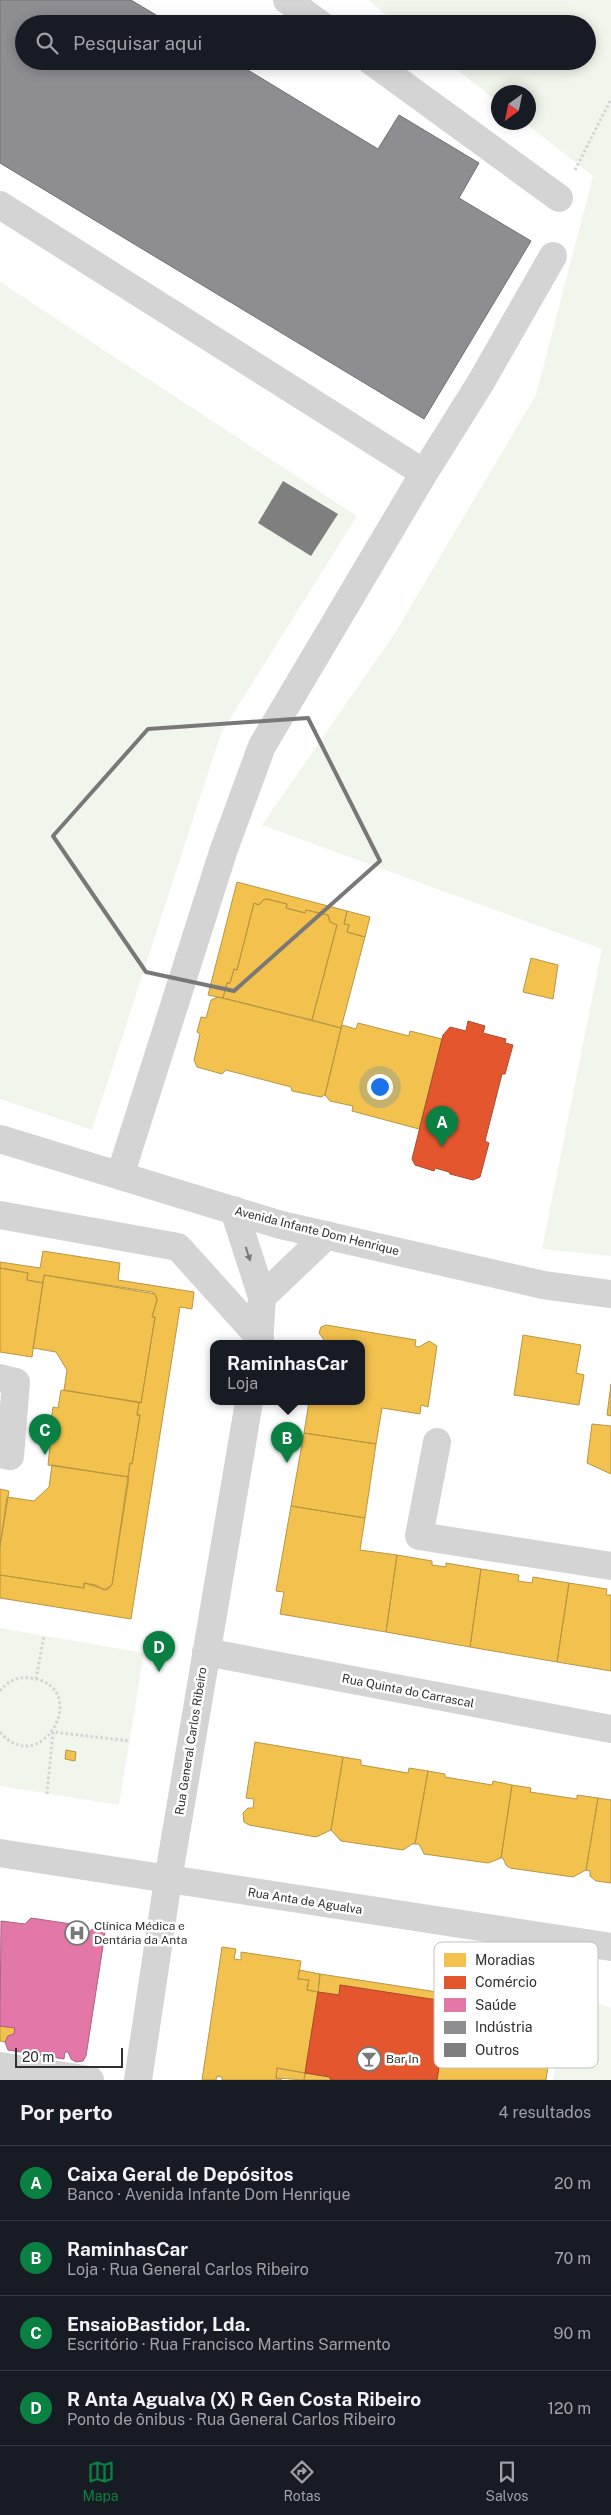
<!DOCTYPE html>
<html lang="pt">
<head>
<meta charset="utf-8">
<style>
	:root { --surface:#171b24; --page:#242831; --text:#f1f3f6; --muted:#9ea1a6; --line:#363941; --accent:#0b8043 }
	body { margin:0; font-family:"Public Sans",sans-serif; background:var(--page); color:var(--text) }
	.compass { position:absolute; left:491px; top:85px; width:45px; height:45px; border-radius:50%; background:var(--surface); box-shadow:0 2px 12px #0003; rotate:213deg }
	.scale { position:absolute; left:15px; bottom:12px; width:108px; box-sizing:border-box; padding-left:5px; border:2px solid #303030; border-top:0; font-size:14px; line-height:18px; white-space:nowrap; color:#303030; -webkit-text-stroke:4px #fff; paint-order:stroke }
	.you { position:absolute; left:379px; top:1086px; width:18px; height:18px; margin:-12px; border:4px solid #fff; border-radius:50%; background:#1a73e8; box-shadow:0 0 0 8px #1a73e833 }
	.badge { display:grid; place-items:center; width:32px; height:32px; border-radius:50%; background:var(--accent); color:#fff; font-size:16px; font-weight:700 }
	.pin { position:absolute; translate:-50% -41px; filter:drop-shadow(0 1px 2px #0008) }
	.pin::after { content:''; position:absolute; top:26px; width:18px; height:15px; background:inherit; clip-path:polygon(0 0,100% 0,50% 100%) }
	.popup { position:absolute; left:210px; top:1340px; width:155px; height:65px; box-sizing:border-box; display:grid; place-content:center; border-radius:10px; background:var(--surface); filter:drop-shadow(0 1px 4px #0005); font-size:16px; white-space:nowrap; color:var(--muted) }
	.popup b { font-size:19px; color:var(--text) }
	.popup::after { content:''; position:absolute; left:50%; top:100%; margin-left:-10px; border:10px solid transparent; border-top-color:var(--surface) }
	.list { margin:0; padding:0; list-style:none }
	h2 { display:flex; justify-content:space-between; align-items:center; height:65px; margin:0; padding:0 20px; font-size:21px }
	h2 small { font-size:16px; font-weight:400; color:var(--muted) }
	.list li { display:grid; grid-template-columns:32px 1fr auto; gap:15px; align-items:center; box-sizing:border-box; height:75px; padding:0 20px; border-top:1px solid var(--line) }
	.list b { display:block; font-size:19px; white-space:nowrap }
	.list p { margin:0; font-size:16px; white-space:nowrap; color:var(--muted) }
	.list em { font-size:16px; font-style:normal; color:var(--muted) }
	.icon { flex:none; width:28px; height:28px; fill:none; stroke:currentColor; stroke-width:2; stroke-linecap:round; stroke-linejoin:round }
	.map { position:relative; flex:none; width:611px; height:2080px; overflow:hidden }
	.search { position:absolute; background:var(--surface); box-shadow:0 2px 12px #0003; left:15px; right:15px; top:15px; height:55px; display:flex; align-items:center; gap:12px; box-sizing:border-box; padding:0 18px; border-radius:28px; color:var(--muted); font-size:19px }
	.sheet { height:365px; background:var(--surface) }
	nav { display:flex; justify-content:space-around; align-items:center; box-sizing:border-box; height:70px; border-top:1px solid var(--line); background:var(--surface); font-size:14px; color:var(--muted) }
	nav a { display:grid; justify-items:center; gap:2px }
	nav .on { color:var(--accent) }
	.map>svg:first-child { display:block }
	.green { fill:#f0f6ec }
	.homes { fill:#f2c14e; stroke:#b89645 }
	.shops { fill:#e4572e; stroke:#ae4b2f }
	.health { fill:#e377a8; stroke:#ad6284 }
	.industry { fill:#8d8d92; stroke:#717175 }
	.building { fill:#7f7f7f }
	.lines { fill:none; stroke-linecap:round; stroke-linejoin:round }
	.path { stroke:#d4d4d4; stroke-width:3; stroke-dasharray:2.5 2.5; stroke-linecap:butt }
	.minor { stroke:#d4d4d4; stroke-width:28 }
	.oneway { fill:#7a7a7a }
	.marked { fill:none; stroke:#787878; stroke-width:4; stroke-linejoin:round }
	.labels { text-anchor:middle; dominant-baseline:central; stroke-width:5; stroke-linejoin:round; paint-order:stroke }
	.street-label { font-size:12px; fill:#303030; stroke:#fff }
	.poi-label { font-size:12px; fill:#303030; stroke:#fff; text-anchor:start }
	.key { fill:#fff; stroke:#c1c1c1; stroke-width:1 }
	.key-label { font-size:14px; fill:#303030 }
</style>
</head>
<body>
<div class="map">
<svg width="611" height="2080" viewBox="0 0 611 2080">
	<rect width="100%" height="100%" fill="#fff"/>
	<!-- green -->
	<path class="green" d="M368,0h243v1256l-69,-7 60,-300 -340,-124 133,-192 141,-238 57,-219 -68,-53 3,-1v-30h-30v10l-52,-41h141v-37h-189z
		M0,282l357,234 -136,217 -129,397 -92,-31z
		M0,1628l144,25 -25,152 -119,-19z
		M571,1993l40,15v72h-58z"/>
	<!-- homes -->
	<path class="homes" d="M237,882l110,29 -3,13 5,1 -2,7 18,5 -24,91 -29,-8 25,-95 -7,-3 -2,-7 -22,-5 -1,3 -19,-5 1,-4 -20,-5 -4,1 -4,5 -5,-2 -17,67 -3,-1 -4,14h-3l-4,15 -15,-3z
		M267,899l20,5 -1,4 19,5 1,-3 22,5 2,7 7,3 -25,95 -89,-22 4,-15h3l4,-14 3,1 17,-67 5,2 4,-5z
		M347,911l23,6 -5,20 -18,-5 2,-7 -5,-1z
		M531,958l27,7 -5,34 -30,-7z
		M218,997l123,31 -16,67 -4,2 -29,-6 -1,-4 -65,-17 -4,4 -25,-7 -3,-7 6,-26 -3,-2 4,-15 5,1 5,-18z
		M358,1023l51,13 1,-5 32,8 -23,90 -67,-18 1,-5 -23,-5 -5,-6 17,-70 14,4z
		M43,1251l77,12 -2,17 76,12 -2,17 -12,-2 -49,312 -131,-21v-23l84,13v-5l12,2 8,5 8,-5 18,-122 2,1 8,-49h-3l2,-13 2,1 14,-86h-3l5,-17 -2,-6 -3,-2 -108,-17 -1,8 -16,-3 1,-7 -28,-5v-6l40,6z
		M0,1268l28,5 -1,7 16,3 -11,74 -32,-5z
		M44,1275l111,19 2,6 -5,17h3l-14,86 -77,-13 3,-20 -11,-18 -23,-4z
		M326,1325l90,15 -1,6 4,1 10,-6 8,5 -9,61 -7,-2 -1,9 -38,-6 -6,36 -72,-11 5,-31h52v-58h-34l-8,-11 2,-6z
		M523,1335l58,10 -5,28 8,2 -5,30 -65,-10z
		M611,1384v32l-4,-1z
		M61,1390l78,12 -2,13h3l-8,49 -2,-1 -2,14 -80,-12 2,-18 -3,-1 6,-39 5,1z
		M592,1424l19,2v48l-24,-11z
		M304,1433l72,11 -11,74 -74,-12z
		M52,1465l77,12 -17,108 -5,5 -23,-7v5l-84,-13v-29l7,-49 27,4 15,-14z
		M0,1489l9,2 -9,55z
		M291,1506l74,12 -5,32 37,5 -11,77 -106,-18 4,-22 -8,-1z
		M397,1555l35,6v4l14,2v-4l35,6 -11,78 -84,-15z
		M481,1569l38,6 -1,6 14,2 1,-6 36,6 -12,79 -87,-15z
		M569,1583l38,6 -1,6h5v76l-54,-9z
		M255,1742l88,15 -12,73 -15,7 -67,-12 -5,-3 -1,-9 5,-5h5l1,-9 -8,-1z
		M66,1750l10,2 -1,9 -10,-2z
		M343,1757l18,3v5l47,8 1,-5 19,3 -13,73h-3l-9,6 -62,-9 -10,-11z
		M428,1771l17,3v3l47,8 1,-4 19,4 -11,73 -13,5 -64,-9 -5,-10h-4z
		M512,1785l19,3 -1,4 47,7v-4l21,3 -12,72 -13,7 -63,-9 -4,-3 -3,-7h-2z
		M598,1798l13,2v83l-15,-2 -6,-5v-5l-4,-1z
		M222,1947l14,2 -2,10 7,1v-8l60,9 -3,18 11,1 -2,10 11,2 -13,81 -28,-5 -1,10 6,2h-60v-3l-5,-1 -1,4h-14z
		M299,1970l21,4 -2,18 -11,-2 2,-10 -11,-1z
		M320,1974l130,20 -3,20 -11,-2 1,-12 -97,-15 -1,10 -21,-3z
		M475,1989l61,9 -1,10 8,1 1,-8 13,2 -11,77h-109l10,-66 31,2 1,-11 -7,-2z
		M450,1994l23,4 -1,5 7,2 -1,11 -31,-2z
		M0,2026l15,2 -1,6 -6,2 -3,6 -5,-1z
		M277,2068l28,5 -1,7 -28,-2z
		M305,2073l25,4v2l4,1h-30z"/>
	<!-- shops -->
	<path class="shops" d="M468,1021l17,5 -2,7 23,6 -1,4 8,2 -8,29h-3l-17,67 4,2 -9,34 -7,3 -23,-6 -1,-2 -14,-4 -1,3 -19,-6 -3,-6 31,-124 7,-8 16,4z
		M340,1985l97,15 -1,12 11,2 -10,66h-103l-4,-1v-2l-25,-4 13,-81 21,3z"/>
	<!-- health -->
	<path class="health" d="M31,1918l54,8 -1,8 5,1 2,-5 6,-2 4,1 4,4 -19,123 -3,5 -7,1 -5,-3 -3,-7h-3l-1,7 -56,-9 -3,-8 3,-6 6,-2 1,-6 -15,-2 1,-105 24,3z"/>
	<!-- industry -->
	<path class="industry" d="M0,0h131l40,24h-147v37h209l145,88 21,-34 80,48 -20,35 72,43 -107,178 -424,-256z"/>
	<!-- building -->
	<path class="building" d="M283,481l55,33 -27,42 -53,-33z"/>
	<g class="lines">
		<!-- path -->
		<path class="path" d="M575,170l36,-71
			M36,1679l8,-43
			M0,1691c7,-10 19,-15 31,-13 63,9 10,103 -31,54
			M47,1794l6,-62 77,9"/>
		<!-- minor -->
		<path class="minor" d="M287,0l33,24
			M371,61l188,137
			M0,205l424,268 -162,273 -38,103 -104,327
			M424,473l57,-91 72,-126
			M0,1139l281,86 262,60 68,9
			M234,1210l28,87 -3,47
			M0,1215l178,32 82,91
			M262,1297l65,-62
			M0,1378l16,4 -6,74 -10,-2
			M437,1442l-18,94 192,30
			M206,1652l405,77
			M0,1853l611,94
			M0,2066l90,14
			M138,2080l30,-200 81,-478"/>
	</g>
	<!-- one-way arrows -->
	<defs><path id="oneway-solid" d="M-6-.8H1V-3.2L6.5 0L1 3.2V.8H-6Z" transform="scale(1.25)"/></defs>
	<use class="oneway" href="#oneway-solid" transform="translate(248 1254) rotate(72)"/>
	<!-- marked area -->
	<path class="marked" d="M308,718l72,143 -146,130 -88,-19 -93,-136 95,-107z"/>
	<!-- icons -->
	<defs>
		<g id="hospital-ring" transform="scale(1.25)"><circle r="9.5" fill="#fff" stroke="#787878" stroke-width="1.5"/><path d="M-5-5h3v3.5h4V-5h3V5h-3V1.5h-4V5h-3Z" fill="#787878"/></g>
		<g id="bar-ring" transform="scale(1.25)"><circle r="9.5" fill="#fff" stroke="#787878" stroke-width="1.5"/><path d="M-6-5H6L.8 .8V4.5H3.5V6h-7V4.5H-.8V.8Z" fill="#787878"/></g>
	</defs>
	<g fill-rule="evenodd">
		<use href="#hospital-ring" x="77" y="1933"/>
		<use href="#bar-ring" x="369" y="2059"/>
	</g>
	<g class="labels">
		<!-- street labels -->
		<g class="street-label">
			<text transform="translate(317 1231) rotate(14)">Avenida Infante Dom Henrique</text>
			<text transform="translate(408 1691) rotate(11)">Rua Quinta do Carrascal</text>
			<text transform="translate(191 1741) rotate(-81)">Rua General Carlos Ribeiro</text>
			<text transform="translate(305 1901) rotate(9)">Rua Anta de Agualva</text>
		</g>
		<!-- poi labels -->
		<g class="poi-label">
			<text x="94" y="1926">Clínica Médica e<tspan x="94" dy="14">Dentária da Anta</tspan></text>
			<text x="386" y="2059">Bar In</text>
		</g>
	</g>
	<!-- legend -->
	<rect x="434" y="1942" width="164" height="126" rx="8" class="key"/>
	<rect x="444" y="1953" width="22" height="14" fill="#f2c14e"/>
	<rect x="444" y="1976" width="22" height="13" fill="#e4572e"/>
	<rect x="444" y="1998" width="22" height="14" fill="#e377a8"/>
	<rect x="444" y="2021" width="22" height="13" fill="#8d8d92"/>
	<rect x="444" y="2043" width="22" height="14" fill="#7f7f7f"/>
	<g class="key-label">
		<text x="475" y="1965">Moradias</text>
		<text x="475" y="1987">Comércio</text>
		<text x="475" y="2010">Saúde</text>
		<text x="475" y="2032">Indústria</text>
		<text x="475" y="2055">Outros</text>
	</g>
</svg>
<svg class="compass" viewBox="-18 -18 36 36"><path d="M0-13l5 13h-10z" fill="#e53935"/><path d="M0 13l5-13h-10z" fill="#9ea1a6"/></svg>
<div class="scale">20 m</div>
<div class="you"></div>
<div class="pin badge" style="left:442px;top:1147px">A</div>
<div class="pin badge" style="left:287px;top:1463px">B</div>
<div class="popup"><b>RaminhasCar</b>Loja</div>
<div class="pin badge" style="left:45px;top:1455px">C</div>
<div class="pin badge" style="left:159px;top:1672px">D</div>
<div class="search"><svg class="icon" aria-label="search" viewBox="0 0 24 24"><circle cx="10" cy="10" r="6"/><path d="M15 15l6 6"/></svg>Pesquisar aqui</div>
</div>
<section class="sheet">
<h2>Por perto<small>4 resultados</small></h2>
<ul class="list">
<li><span class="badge">A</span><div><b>Caixa Geral de Depósitos</b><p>Banco · Avenida Infante Dom Henrique</p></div><em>20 m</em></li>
<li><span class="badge">B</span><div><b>RaminhasCar</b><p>Loja · Rua General Carlos Ribeiro</p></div><em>70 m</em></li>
<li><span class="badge">C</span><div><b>EnsaioBastidor, Lda.</b><p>Escritório · Rua Francisco Martins Sarmento</p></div><em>90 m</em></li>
<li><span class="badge">D</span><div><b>R Anta Agualva (X) R Gen Costa Ribeiro</b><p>Ponto de ônibus · Rua General Carlos Ribeiro</p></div><em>120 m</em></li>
</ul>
</section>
<nav>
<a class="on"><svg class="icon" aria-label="map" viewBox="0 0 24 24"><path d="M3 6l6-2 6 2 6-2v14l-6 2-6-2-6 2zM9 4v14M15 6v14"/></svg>Mapa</a>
<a><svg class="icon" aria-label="directions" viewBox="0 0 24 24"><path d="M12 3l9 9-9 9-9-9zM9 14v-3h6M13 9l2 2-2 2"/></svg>Rotas</a>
<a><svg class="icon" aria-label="saved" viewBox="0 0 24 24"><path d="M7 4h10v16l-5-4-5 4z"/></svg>Salvos</a>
</nav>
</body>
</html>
